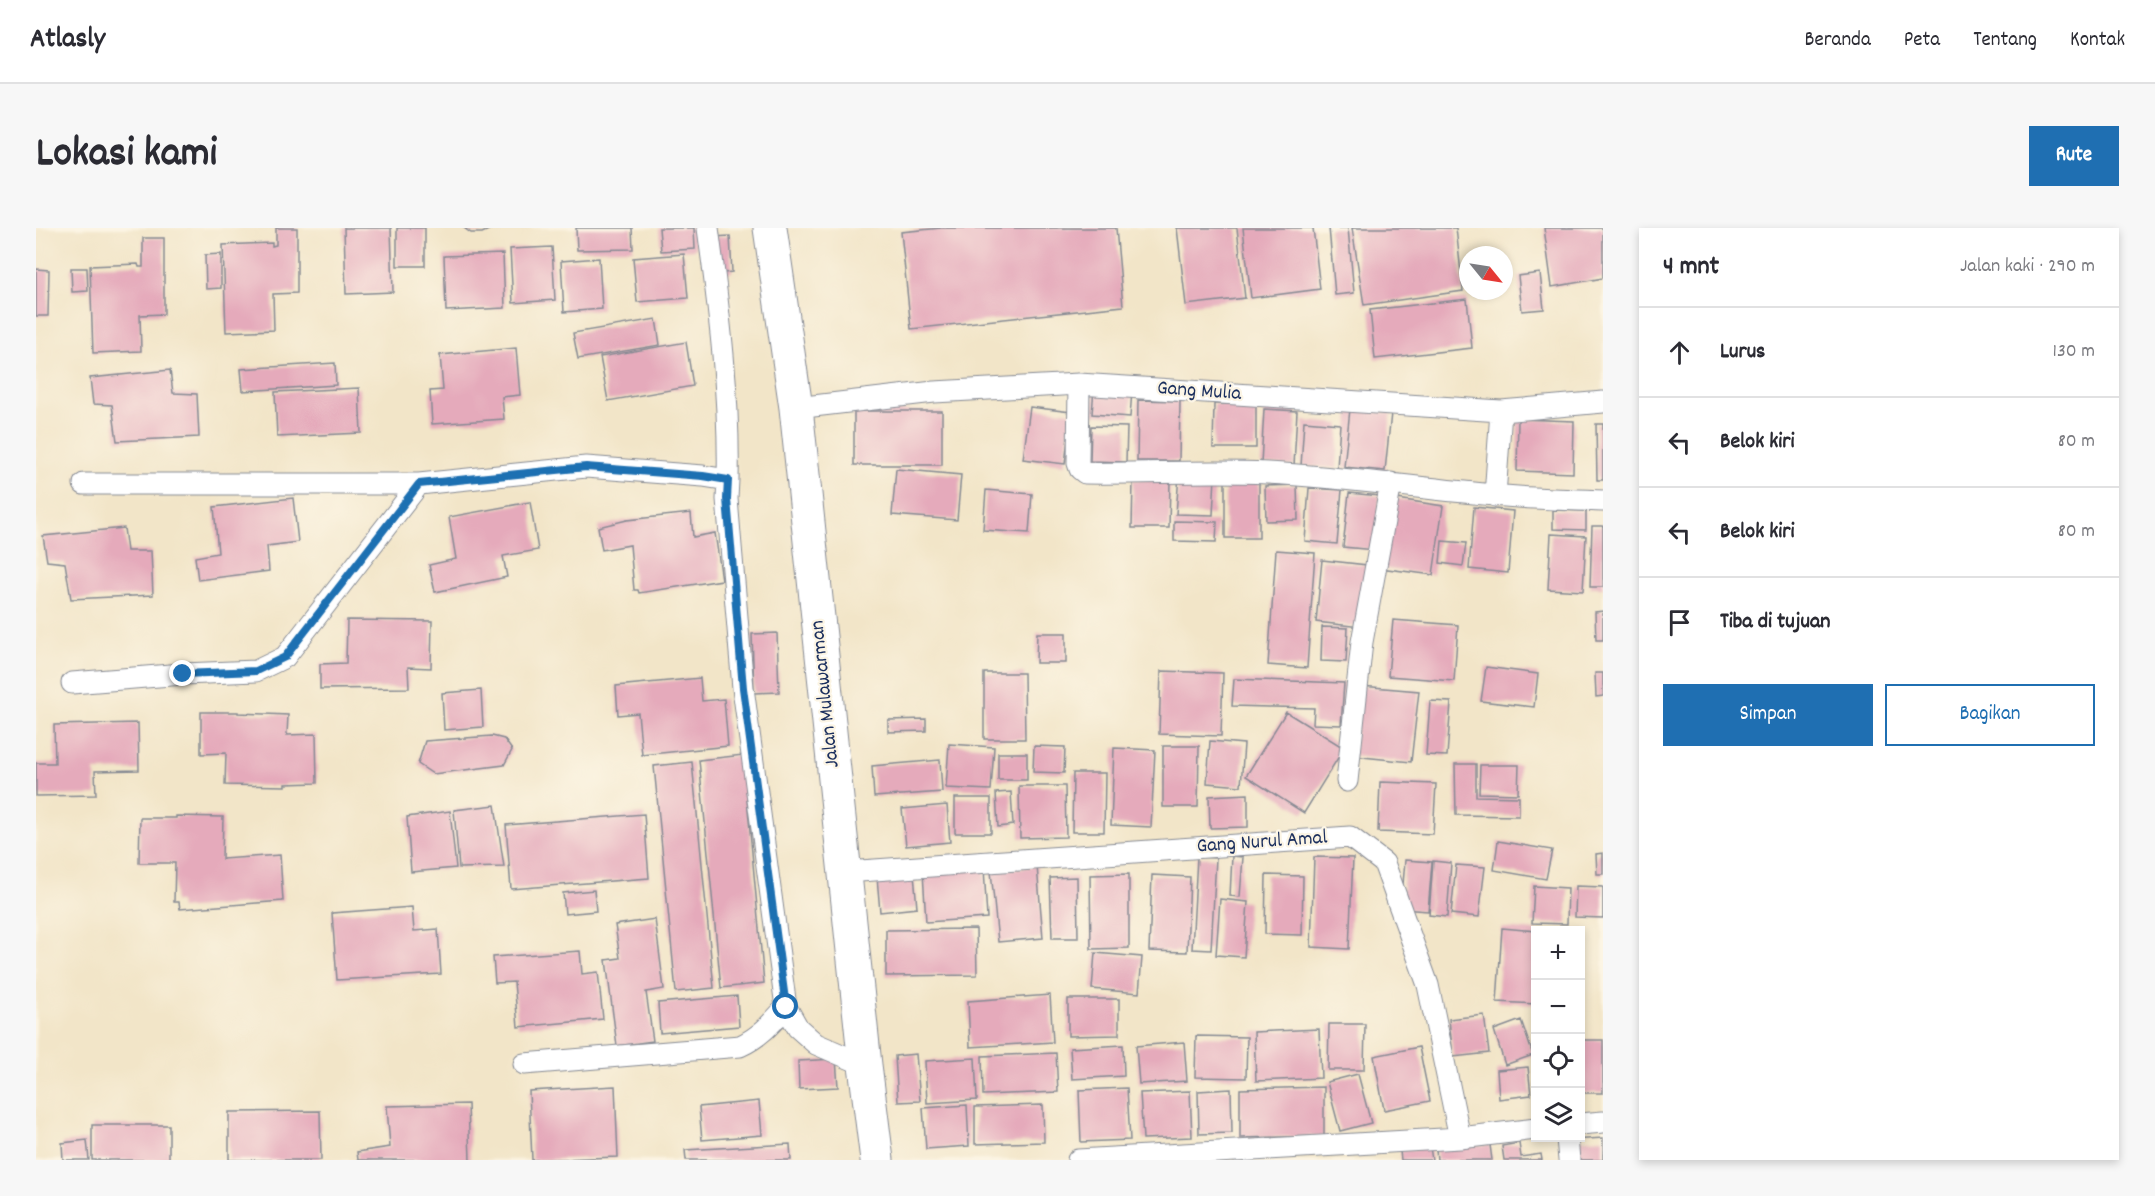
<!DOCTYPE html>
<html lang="id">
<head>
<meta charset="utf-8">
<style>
	:root { --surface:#fff; --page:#f7f7f7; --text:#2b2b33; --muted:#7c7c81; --line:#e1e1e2; --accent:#1f6fb2 }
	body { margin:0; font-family:Dekko,sans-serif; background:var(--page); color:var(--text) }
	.controls { position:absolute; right:18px; bottom:18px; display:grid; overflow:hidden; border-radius:0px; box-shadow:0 3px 9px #0003 }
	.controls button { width:54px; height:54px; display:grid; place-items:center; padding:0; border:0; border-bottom:2px solid var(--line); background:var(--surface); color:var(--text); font:30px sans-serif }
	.compass { position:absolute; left:1423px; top:18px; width:54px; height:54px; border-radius:50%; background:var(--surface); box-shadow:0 3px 9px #0003; rotate:120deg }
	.stop { position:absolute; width:18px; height:18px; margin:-14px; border:4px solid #1f6fb2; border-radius:50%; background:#fff }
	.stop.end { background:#1f6fb2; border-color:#fff; box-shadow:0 2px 6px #0008 }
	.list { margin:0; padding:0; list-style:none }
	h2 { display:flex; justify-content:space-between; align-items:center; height:78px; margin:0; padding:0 24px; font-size:26px }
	h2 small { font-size:20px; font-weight:400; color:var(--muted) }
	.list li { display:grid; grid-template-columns:39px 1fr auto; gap:18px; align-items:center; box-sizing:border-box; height:90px; padding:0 24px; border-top:2px solid var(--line) }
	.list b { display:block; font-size:22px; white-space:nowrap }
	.list em { font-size:20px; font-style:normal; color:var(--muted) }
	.actions { display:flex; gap:12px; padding:18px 24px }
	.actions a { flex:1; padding:14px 0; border:2px solid var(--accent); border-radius:0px; text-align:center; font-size:21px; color:var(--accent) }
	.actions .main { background:var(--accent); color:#fff }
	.icon { flex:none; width:33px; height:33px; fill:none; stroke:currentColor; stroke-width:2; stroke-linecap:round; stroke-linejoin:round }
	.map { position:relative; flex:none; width:1567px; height:932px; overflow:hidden; border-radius:0px }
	header { display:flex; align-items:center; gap:36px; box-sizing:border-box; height:84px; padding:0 30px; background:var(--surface); border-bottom:2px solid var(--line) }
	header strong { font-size:28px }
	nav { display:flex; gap:33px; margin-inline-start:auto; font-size:21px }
	.intro { display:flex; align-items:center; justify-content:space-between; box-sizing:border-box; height:144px; padding:0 36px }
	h1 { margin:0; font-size:42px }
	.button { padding:15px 27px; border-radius:0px; background:var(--accent); color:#fff; font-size:21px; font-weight:700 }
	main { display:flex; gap:36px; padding:0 36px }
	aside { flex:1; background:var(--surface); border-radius:0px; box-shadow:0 3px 9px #0003 }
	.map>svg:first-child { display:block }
	.building { fill:#e5aabb }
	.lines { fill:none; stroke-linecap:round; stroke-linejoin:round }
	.street-casing { stroke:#868a93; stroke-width:23 }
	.highway-casing { stroke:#868a93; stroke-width:35 }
	.street { stroke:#fff; stroke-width:21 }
	.highway { stroke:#fff; stroke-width:33 }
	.route { stroke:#1f6fb2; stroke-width:8 }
	.labels { text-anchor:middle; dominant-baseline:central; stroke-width:4.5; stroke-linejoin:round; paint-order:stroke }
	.street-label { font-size:21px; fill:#1b2f5e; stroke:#fcf5e5 }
</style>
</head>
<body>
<header>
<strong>Atlasly</strong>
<nav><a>Beranda</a><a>Peta</a><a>Tentang</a><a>Kontak</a></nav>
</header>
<div class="intro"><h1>Lokasi kami</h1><a class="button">Rute</a></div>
<main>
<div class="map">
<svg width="1567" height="932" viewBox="0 0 1567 932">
	<rect width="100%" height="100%" fill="#fcf5e5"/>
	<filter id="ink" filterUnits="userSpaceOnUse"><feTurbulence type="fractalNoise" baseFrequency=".0167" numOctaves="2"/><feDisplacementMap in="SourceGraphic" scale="12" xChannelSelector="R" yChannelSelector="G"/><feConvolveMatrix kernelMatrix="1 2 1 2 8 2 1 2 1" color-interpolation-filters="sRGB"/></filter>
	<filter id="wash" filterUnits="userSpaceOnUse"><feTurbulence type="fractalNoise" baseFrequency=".008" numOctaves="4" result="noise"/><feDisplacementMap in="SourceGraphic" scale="24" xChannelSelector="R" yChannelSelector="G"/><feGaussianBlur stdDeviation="1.35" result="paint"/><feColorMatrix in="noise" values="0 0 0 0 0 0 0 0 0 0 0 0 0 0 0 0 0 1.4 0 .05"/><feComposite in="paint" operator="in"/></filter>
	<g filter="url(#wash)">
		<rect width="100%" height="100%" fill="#f2e5c8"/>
		<g id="blocks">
			<!-- building -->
			<path class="building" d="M240,0h21v65l-24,1 1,36 -48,2 -3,-87 49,-2v3l4,-1z
				M308,0h47l2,64 -47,2z
				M361,0h28v38h-28z
				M428,0h29l-11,5h-11z
				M540,0h56l1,21 -56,1z
				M623,0h35l1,21 -34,2z
				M905,0h175l7,78 -212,23 -10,-97z
				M1141,0h60l8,70 -59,7z
				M1207,0h70l7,61 -69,9z
				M1293,0h19l6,65 -19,2z
				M1316,0h104l7,63 -99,14z
				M1508,0h59v50l-51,9z
				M694,8l2,36 -17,2 -2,-37z
				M107,10h21v76l-24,1 1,36 -48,2 -3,-87 48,-2 1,3h4z
				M516,19l3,53 -42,3 -3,-54z
				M185,26v34l-15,1 -1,-34z
				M467,26l2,54 -59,3 -2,-55z
				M648,26l4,44 -51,4 -4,-44z
				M563,30l3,51 -38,3 -3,-51z
				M35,40h16l1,23 -16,1z
				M0,41l13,1 -1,46h-12z
				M1504,45l4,36 -22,2 -4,-35z
				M1431,71l5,49 -97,11 -5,-49z
				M620,91l4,26 -82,14 -5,-26z
				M650,114l7,44 -85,15 -8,-44z
				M480,120l4,47 -18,2 2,22 -72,5 -2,-33 13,-1 -3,-35z
				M299,135l1,22 -93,6 -2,-22z
				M134,142l3,23 24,1 2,43 -82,4 -5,-36 -19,-1 -3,-26z
				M323,160l2,45 -84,4 -2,-45z
				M1058,160l38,3 -2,26 -38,-3z
				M1102,172l42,1 -1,60h-42z
				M1178,176h42v44h-43z
				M994,179l41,5 -6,52 -42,-5z
				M1228,181l33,2 -3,55 -33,-2z
				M1314,181l41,4 -6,58 -41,-4z
				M818,183h88v54h-88z
				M1482,191l56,2 -1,52 -56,-2z
				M1268,193l36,3 -3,44 -36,-2z
				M1560,196h7v56h-6z
				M1055,198l36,1 -1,35 -36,-1z
				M860,241l65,6 -4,45 -65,-5z
				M1143,247l36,2 -2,38 -37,-1z
				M1189,247h34v63h-34z
				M1097,252h37l-1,48h-37z
				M1261,257l1,35 -32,1 -1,-35z
				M1273,260l33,2 -5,54 -32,-3z
				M950,262l46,4 -3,39 -46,-3z
				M1313,265l31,3 -5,54 -32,-3z
				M257,270l5,44 -31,4 2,25 -71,9 -3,-23 23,-4 -4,-46z
				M1355,270l52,8 -10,69 -53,-7z
				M494,274l8,48 -35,6 4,21 -72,15 -6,-27 27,-6 -7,-42z
				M1438,279l39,4 -5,62 -39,-4z
				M1517,282l33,1v19l-33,-1z
				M655,285l2,24 22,-4 7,47 -83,13 -1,-3h-4l-4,-45 -28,5 -4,-23 29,-7z
				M1138,293l43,1 -1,20 -42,-1z
				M1556,298h11v61h-13z
				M88,300l3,23h24l2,44 -82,4 -6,-36 -18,-2 -4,-25z
				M1515,306l35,2 -3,55 -35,-2z
				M1406,313l24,2 -3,23 -23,-3z
				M1240,322l39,3 -8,115 -39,-3z
				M1286,332l45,5 -6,62 -45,-5z
				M1567,383v29h-7l-1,-28z
				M311,392l85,1 -1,47 -23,-1 1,21 -89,1v-25l26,-1z
				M1357,392l65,5 -4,56 -66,-5z
				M1286,399l26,1 -2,34 -25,-1z
				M741,405l2,59 -25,1 -2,-59z
				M1001,405h29v30h-30z
				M1450,439l52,7 -4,33 -53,-6z
				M1125,443l62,2 -2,63 -62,-2z
				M948,445h40l1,66h-41z
				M1559,445h8v23l-7,1z
				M664,450l2,23 22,-2 4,47 -86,9 -4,-42 -20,2 -2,-29z
				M1198,451l110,4 -3,42 -28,-1 1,-16 -82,-2z
				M1325,458l58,5 -8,71 -58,-6z
				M445,462l2,37 -39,3 -2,-37z
				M1394,473l21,1 -4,54 -21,-1z
				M165,484h37v1l50,2 -1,20 29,-1 1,49 -32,1v2l-60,-1 1,-32 -25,1z
				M1250,484l58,36 -40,65 -58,-37z
				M890,491v12l-38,1v-12z
				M102,495l1,47 -44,1 1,24 -60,1v-33h19l-1,-38z
				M456,508l12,3 8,11 -8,15 -71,9 -15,-10 7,-23z
				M1174,513l34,3 -3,42 -34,-3z
				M913,516l45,3 -3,43 -45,-2z
				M998,518l31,1 -1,26 -31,-1z
				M1127,518h36l-1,61h-35z
				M1078,520l41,2 -4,77 -40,-2z
				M962,525h29v27h-29z
				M707,527l21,228 -43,5 -22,-228z
				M904,532l2,32 -68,5 -2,-31z
				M656,534l22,226 -38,4 -22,-226z
				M1419,536h21v32l43,1v19l-63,-1z
				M1444,537h39l-1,29 -39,-1z
				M1037,545h32l-1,59h-32z
				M1344,554l56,2 -3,50 -55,-2z
				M983,558h46l1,51 -46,1z
				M975,564l2,33 -15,2 -2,-34z
				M1212,566v33l-38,1 -1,-32z
				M919,570h36v35h-36z
				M459,577l9,62 -45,1 -5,-58z
				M911,577l3,37 -44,4 -4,-37z
				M414,583l6,57 -45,4 -4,-55z
				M608,586l5,64 -138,11 -5,-64z
				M140,588l47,1 -1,42 58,-4 3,46 -103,8 -1,-7h-5l1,-39h-36l1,-45h36z
				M1462,613l54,9 -6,29 -52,-9z
				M1567,625v21h-6l-1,-20z
				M1196,628l11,1 -3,40 -10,-1z
				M1161,629l19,1 -5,92 -19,-1z
				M1278,629l39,1 -4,91 -38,-2z
				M1369,632l27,2 -4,49 -27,-2z
				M1397,633l18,2 -4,54 -18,-2z
				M1420,637l29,2 -6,50 -28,-3z
				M1001,638l6,72 -45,4 -7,-71z
				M948,640l3,50 -61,4 -3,-50z
				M878,646l3,34 -37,4 -3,-35z
				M1093,646v74l-38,1 -1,-74z
				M1116,647l38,2 -3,75 -38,-1z
				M1230,647l37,1 -1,59 -37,-1z
				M1041,649l1,61h-26l-2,-60z
				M1498,658l34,2 -1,36 -35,-1z
				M1540,658l27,1v31l-28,-1z
				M558,662l2,21 -31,3 -2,-21z
				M1184,671l28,3 -4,55 -28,-2z
				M376,679l2,24 24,-2 3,45 -104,6 -5,-67z
				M619,691l9,70 -18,3 7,49 -36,5 -11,-86 14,-2 -5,-33z
				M1466,700l34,3v73l-39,-2z
				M940,701l1,46 -91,1v-46z
				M544,723l2,23 16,-2 5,47 -85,8 -4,-45 -19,1 -2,-26z
				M1059,725l47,4 -3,36 -47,-4z
				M1014,767l3,47 -83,5 -2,-46z
				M701,768l2,30 -79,7 -2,-30z
				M1032,771h51v36l-51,1z
				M1448,787l5,38 -36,4 -4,-38z
				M1485,792l12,35 -28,10 -11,-35z
				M1293,796h36l-1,46h-36z
				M1283,801l2,49 -65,3 -2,-49z
				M1160,808l51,1 -1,41 -51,-1z
				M1544,812h23v53h-23z
				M1148,814l3,39 -48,3 -3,-38z
				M1087,817l1,31 -52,3 -2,-31z
				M1383,819l11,54 -46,9 -10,-54z
				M1020,825l2,39 -75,3 -1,-39z
				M880,826l4,47 -22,1 -3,-46z
				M939,830l2,42 -50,3 -2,-42z
				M800,831l2,28 -39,2 -1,-28z
				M1492,839l3,28 -32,4 -2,-29z
				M1322,846l13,49 -31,8 -13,-49z
				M579,858l3,71 -86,3 -3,-69z
				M1288,859v49l-84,2v-49z
				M1091,860l3,52 -49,2 -2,-52z
				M1195,861l1,44 -33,1 -1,-43z
				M1154,863l2,46 -49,2 -3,-46z
				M723,873l3,34 -60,5 -3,-33z
				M432,876l2,56h-112l-1,-8 33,-5 -3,-41z
				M931,877l2,41 -43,3 -3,-41z
				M1007,877l1,37 -69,2v-37z
				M284,883l1,49h-92v-48z
				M56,897h77v35h-77z
				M1567,910v22h-29l-2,-20z
				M51,912l2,20h-26l-1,-17z
				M1483,915l2,14 20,-3 1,6h-38l-2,-14z
				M754,916l1,16h-105l-1,-10z
				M1454,917l2,15h-55l-1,-11z
				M1394,919l2,13h-31l-1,-9z"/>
		</g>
	</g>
	<g filter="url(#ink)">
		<use href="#blocks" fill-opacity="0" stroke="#868a93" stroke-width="1.5"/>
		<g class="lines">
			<!-- street casing -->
			<g class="street-casing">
				<path id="street" d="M672,0c11,81 22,170 20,252
					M1043,156l-1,79 2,6 5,4c61,1 122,-3 182,0 76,4 151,15 227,22 36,4 73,4 109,6
					M760,180l138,-16 145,-8 422,27 102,-9
					M48,256h335
					M1459,268l6,-85
					M36,455l111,-9 73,-3 29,-14 134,-173 167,-17 117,9 25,4 -1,19 16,189 43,319 12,21 18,16 49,21
					M1311,553l15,-139 29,-159
					M810,644l504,-35 34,26 44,122 32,153
					M488,836l216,-18c20,-9 32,-23 46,-39
					M1544,896l23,-2
					M1531,910l2,22
					M1042,932l382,-22 76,-9"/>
			</g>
			<!-- highway casing -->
			<g class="highway-casing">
				<path id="highway" d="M734,0l26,180 69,657 12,95"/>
			</g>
			<!-- street -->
			<use href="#street" class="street"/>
			<!-- highway -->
			<use href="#highway" class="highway"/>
		</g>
	</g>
	<g class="lines" filter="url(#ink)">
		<!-- route -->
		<path class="route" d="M147,446l73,-3 29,-14 134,-173 167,-17 117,9 25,4 -1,19 16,189 43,319"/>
	</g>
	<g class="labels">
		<!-- street labels -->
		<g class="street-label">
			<text transform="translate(1163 164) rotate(4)">Gang Mulia</text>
			<text transform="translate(790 466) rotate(-96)">Jalan Mulawarman</text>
			<text transform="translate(1226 615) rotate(-4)">Gang Nurul Amal</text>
		</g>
	</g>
</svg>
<div class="controls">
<button>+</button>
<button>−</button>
<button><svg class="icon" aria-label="locate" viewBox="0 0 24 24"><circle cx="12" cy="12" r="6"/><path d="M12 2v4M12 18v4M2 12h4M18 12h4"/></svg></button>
<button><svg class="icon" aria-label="layers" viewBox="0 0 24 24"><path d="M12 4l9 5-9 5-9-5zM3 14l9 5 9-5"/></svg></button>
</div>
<svg class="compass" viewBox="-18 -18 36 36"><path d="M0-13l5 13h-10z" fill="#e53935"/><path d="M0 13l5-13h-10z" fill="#7c7c81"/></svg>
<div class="stop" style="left:750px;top:779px"></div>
<div class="stop end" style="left:147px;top:446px"></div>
</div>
<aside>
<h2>4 mnt<small>Jalan kaki · 290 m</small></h2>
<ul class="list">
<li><svg class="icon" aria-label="ahead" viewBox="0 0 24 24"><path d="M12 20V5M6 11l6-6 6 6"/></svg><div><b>Lurus</b></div><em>130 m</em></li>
<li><svg class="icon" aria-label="left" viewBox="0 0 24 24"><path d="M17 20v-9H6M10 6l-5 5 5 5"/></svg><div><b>Belok kiri</b></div><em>80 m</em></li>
<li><svg class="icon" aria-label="left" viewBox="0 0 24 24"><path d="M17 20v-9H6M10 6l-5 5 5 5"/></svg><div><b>Belok kiri</b></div><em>80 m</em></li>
<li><svg class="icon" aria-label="arrive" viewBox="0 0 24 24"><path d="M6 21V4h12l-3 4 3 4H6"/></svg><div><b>Tiba di tujuan</b></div></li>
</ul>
<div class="actions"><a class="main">Simpan</a><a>Bagikan</a></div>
</aside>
</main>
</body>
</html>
